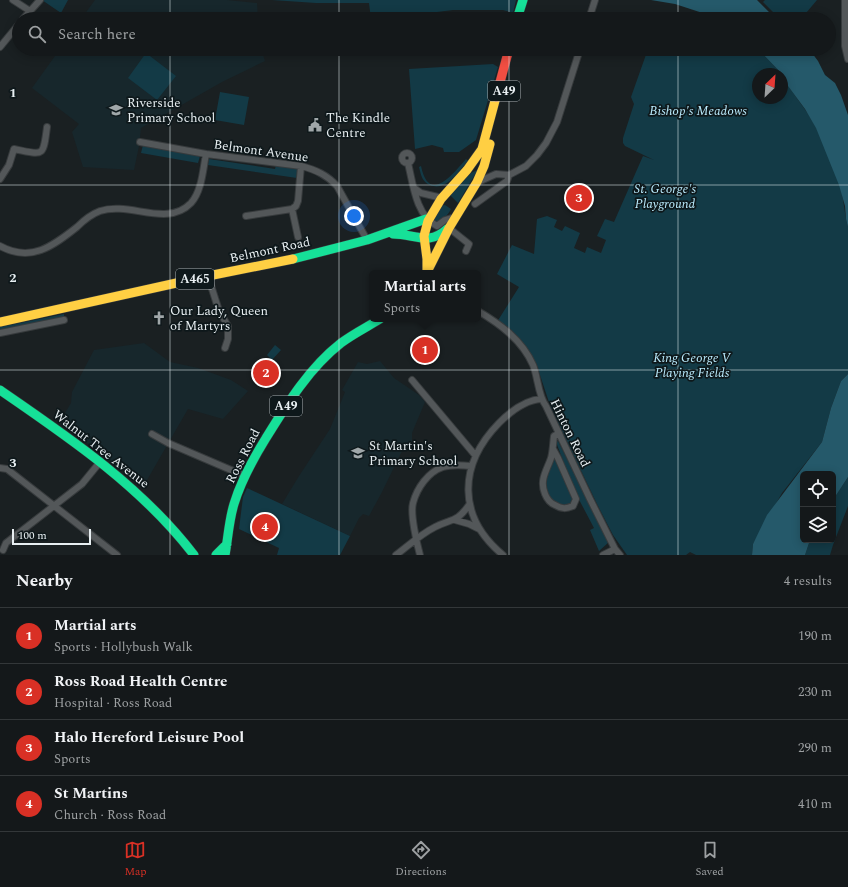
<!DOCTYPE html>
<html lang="en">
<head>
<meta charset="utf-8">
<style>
	:root { --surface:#14181a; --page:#212527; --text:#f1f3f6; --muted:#9da0a2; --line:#333739; --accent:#d93025 }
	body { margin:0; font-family:Spectral,serif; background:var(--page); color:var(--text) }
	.controls { position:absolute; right:12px; bottom:12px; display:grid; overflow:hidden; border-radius:6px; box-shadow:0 2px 10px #0003 }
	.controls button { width:36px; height:36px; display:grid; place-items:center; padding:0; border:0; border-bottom:1px solid var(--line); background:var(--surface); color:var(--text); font:20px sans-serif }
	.compass { position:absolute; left:752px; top:68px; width:36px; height:36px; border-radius:50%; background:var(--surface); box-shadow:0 2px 10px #0003; rotate:25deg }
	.scale { position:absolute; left:12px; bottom:10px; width:79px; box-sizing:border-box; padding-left:4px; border:2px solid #e8eff2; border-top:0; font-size:11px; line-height:14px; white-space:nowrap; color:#e8eff2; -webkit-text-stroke:3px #0e181b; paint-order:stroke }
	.you { position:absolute; left:354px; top:216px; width:14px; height:14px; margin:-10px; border:3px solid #fff; border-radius:50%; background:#1a73e8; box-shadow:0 0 0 6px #1a73e833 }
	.badge { display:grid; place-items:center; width:26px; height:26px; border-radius:50%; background:var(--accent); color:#fff; font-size:13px; font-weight:700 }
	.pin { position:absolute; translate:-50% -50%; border:2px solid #fff; box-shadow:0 1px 4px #0006 }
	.popup { position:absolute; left:369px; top:270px; width:112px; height:52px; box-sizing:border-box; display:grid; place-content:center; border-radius:6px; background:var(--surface); filter:drop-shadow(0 1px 3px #0005); font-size:13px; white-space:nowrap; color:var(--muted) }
	.popup b { font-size:15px; color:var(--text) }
	.popup::after { content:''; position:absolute; left:50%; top:100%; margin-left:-8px; border:8px solid transparent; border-top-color:var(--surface) }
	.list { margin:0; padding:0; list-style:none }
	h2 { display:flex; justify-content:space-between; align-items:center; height:52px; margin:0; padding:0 16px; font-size:17px }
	h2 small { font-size:13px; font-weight:400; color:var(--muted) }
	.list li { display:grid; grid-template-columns:26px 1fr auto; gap:12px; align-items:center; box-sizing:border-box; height:56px; padding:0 16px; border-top:1px solid var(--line) }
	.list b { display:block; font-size:15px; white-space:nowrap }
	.list p { margin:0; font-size:13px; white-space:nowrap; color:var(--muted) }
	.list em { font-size:13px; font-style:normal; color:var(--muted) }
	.icon { flex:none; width:22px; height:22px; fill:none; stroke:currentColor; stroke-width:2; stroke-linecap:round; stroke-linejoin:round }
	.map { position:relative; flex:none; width:848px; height:555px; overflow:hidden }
	.search { position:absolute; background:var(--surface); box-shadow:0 2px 10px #0003; left:12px; right:12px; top:12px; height:44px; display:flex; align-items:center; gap:10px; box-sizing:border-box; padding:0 14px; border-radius:22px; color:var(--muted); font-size:15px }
	.sheet { height:276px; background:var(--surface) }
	nav { display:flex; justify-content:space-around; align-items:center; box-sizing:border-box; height:56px; border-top:1px solid var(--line); background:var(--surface); font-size:11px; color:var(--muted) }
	nav a { display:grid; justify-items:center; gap:2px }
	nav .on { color:var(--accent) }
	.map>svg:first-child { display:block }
	.built { fill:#17272c }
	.green { fill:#133a46 }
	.water { fill:#25596a }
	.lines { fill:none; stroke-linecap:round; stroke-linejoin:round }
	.street-casing { stroke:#373b3d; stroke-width:8 }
	.fast-casing { stroke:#373b3d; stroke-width:10 }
	.slow-casing { stroke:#373b3d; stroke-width:10 }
	.jam-casing { stroke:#373b3d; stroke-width:10 }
	.street { stroke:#535759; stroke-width:6 }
	.fast { stroke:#16e098; stroke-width:9 }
	.slow { stroke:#ffcf43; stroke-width:9 }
	.jam { stroke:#f24e42; stroke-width:9 }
	.grid { fill:none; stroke:#e8eff2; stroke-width:1; stroke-opacity:0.55 }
	.labels { text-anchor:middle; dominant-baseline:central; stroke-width:3.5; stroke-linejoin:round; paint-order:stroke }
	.shield { fill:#0e181b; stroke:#a7aeb2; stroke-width:1 }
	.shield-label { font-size:12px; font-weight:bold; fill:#e8eff2 }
	.poi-label { font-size:13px; fill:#e8eff2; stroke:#0e181b; text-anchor:start }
	.park-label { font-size:13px; font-style:italic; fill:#b9eafc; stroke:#0e181b }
	.street-label { font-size:13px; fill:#e8eff2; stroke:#0e181b }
	.grid-label { font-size:13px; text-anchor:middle; font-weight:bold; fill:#e8eff2; stroke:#0e181b; stroke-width:3.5; stroke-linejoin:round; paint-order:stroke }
</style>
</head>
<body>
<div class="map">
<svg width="848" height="555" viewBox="0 0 848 555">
	<rect width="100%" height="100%" fill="#1a2022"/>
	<!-- built -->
	<path class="built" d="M95,0h132l30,3 1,16h-177z
		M60,49h201l4,12 -43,21 -81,46 -2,18 -5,24 -51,-3 -11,-35 7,-8 -47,-36z
		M144,343l26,19 28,6 33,12 17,11 -25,28 -35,-10 -45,78 -35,-29 -49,-35 12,-20 1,-11 22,-42z
		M380,361l14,17 25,17 6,7 -13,31v9l-8,5 -22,45 -13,24 -6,-2 -4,4 -9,18 -68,-32 17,-28 31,-47 15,-37 -3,-2 16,-28 9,2z"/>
	<!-- green -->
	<path class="green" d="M42,0h26l-7,13z
		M272,0h244l-3,13 -10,-3h-50l-32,4 -22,5h-28l-2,-16h-53z
		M765,0h52l-16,19h-21l-17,-17z
		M648,49h110l24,25h-24v24h24v-23c10,19 25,34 35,54 8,17 17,38 23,56 4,14 4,28 8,42v147l-7,7 -10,27 -9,34 -40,51 -29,51 -1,11h-56l-6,-3 -4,3h-59l-14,-20 -15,-29 -47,-98 -15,-45 -3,2 -8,-14 -28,-29 22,-35 -22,-13 15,-29 22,9 3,-35 10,-3 10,4 -3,7 8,4 3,-5 15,7 -6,15 11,5 2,-6 14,6 5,-13 -9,-4 8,-17 9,3 29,-66 11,4 -29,-14 -2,-3v-5l11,-34 -3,-7z
		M146,53l30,23 -19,24 -29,-22z
		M493,64l5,3 -22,73 -17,12h-15l-1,-4 -11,-3 -17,4 -6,-80z
		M220,92l29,5 -5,28 -29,-5z
		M143,145l57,11 -2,7 -57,-10z
		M209,159l66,10 1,-4 22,3 -1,10 -89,-13z
		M466,159l2,2c-9,10 -22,31 -38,24 -8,-3 -9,-10 -11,-18l2,-1c8,39 32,8 45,-7z
		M477,170v1l-19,32 -8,-8 21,-22z
		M445,205l6,4c-3,6 -9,12 -15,14l-4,-3 9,-14z
		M64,314v3l-64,13v-3z
		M275,345l6,5 -9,10 -5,-5z
		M558,441l51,101 -10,9 -9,-21 4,-2 -19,-36 -19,-50z
		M553,458h3l17,42 -4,5 -4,2c-4,-2 -11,-4 -14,-8 -12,-12 -3,-28 2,-41z
		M848,477v29l-15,39 -3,10h-25l5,-15h23v-40z
		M247,488l103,48 -10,19h-63l2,-7 -40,-19 4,-32z"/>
	<!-- water -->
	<path class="water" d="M651,0h106l19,19h-55l-46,-15z
		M758,49h51l9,12 7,14 10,8 6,12 7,20v112l-2,-8 -1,-13 -6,-21 -23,-57 -11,-19 -17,-23 -6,-12z
		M848,374v103l-15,23v-26h-30v66h7l-5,15h-53l1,-11 14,-29 55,-73 9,-34 10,-27z"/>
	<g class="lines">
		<!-- street casing -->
		<g class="street-casing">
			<path id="street" d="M13,0l17,11
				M845,0v46l3,13
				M23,19l17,-19
				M589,19l6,-19
				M0,47l19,-23
				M140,142l66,12 95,12c15,4 26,9 36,20l30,54
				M402 158a5 5 0 1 1 10 0a5 5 0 1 1-10 0Z
				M408,163c5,21 8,53 29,63l8,-6 10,-3
				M0,179l9,-14 5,-16c30,6 29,9 33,-22
				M478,182l18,-8 13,1 17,-9 11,-11 9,-12 11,-21 23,-73
				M414,188l7,5 21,5
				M475,204l32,-23 2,-6
				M292,209l6,28
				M246,216l46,-7 4,-3 2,-5 3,-35
				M449,228l20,16 -3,7
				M0,246c31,17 53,0 77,-19 6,-6 15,-13 23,-16 30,-10 67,17 91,-8 11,-12 12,-34 15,-49
				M208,276l11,35 9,15v13l-3,9
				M478,311c22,13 44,29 55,54 5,12 5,31 13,41l44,93 25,50 5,6
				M0,333l64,-13
				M412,380l63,75
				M152,434l16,9 77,33
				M553,449l5,9 18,41 -3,7c-7,3 -11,3 -18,-1 -5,-2 -8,-6 -10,-11 -6,-14 2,-24 6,-36 2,-7 2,-15 3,-22l5,-3
				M0,468l7,1 110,86
				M455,520l14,4 10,5
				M3,550l3,-7 76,-59 18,-22
				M396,555c13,-10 25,-21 39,-28 18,-9 21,-4 34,-22
				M420,555c-3,-11 -10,-41 -7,-52 4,-15 15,-31 30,-36 9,-3 19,-2 28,-1
				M503,555c-46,-38 -45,-90 -4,-132 11,-11 26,-23 42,-24
				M603,555l12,-6"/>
		</g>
		<!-- fast casing -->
		<g class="fast-casing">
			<path id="fast" d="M517,19l6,-19
				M393,234c22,0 36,12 54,-5
				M293,259l74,-19 59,-21
				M0,390c70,48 142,97 194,165
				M216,555l11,-11
				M225,555c3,-17 4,-35 9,-51 7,-23 19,-45 32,-66 21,-34 43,-70 75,-95 12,-9 26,-16 39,-24"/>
		</g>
		<!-- slow casing -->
		<g class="slow-casing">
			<path id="slow" d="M428,270l21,-42 28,-46 7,-16 6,-22
				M427,273v-14l-3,-23 4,-15 13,-22 26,-29 15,-21 14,-52
				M0,322l208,-46 85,-17"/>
		</g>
		<!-- jam casing -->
		<g class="jam-casing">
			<path id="jam" d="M496,97l13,-48"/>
		</g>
		<!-- street -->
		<use href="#street" class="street"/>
		<!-- fast -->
		<use href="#fast" class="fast"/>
		<!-- slow -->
		<use href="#slow" class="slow"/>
		<!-- jam -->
		<use href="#jam" class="jam"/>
	</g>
	<!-- grid -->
	<path class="grid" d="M170,0v19M339,0v19M509,0v19M678,0v19M170,49v506M339,49v506M509,49v506M678,49v506M0,185h848M0,370h848"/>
	<!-- icons -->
	<defs>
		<g id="school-bare" transform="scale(1.08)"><path d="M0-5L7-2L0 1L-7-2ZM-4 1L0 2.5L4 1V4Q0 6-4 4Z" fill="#a0a7a9" stroke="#0e181b" stroke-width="2.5" paint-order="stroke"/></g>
		<g id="civic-bare" transform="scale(1.08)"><path d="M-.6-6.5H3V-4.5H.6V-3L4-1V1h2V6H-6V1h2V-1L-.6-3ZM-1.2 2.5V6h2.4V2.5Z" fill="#a0a7a9" stroke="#0e181b" stroke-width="2.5" paint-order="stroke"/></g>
		<g id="church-bare" transform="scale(1.08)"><path d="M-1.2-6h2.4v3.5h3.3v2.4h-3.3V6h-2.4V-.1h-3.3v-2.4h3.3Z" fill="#a0a7a9" stroke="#0e181b" stroke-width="2.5" paint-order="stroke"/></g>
	</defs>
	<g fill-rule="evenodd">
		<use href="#school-bare" x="116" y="110"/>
		<use href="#civic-bare" x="315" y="125"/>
		<use href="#church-bare" x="159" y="318"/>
		<use href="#school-bare" x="358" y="453"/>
	</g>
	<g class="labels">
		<!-- shield labels -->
		<g class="shield">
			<rect x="488" y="81" width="32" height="20" rx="3"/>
			<rect x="176" y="269" width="38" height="20" rx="3"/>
			<rect x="270" y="396" width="32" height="20" rx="3"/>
		</g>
		<g class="shield-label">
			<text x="504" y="91">A49</text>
			<text x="195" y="279">A465</text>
			<text x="286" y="406">A49</text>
		</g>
		<!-- poi labels -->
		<g class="poi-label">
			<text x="127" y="103">Riverside<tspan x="127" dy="15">Primary School</tspan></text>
			<text x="326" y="118">The Kindle<tspan x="326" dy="15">Centre</tspan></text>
			<text x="170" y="311">Our Lady, Queen<tspan x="170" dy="15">of Martyrs</tspan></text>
			<text x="369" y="446">St Martin's<tspan x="369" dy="15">Primary School</tspan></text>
		</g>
		<!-- park labels -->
		<g class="park-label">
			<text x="698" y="111">Bishop's Meadows</text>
			<text x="665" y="189">St. George's<tspan x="665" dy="15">Playground</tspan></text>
			<text x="692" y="358">King George V<tspan x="692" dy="15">Playing Fields</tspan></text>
		</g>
		<!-- street labels -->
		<g class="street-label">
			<text transform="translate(261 151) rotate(8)">Belmont Avenue</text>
			<text transform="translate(270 250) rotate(-12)">Belmont Road</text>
			<text transform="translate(570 433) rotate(64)">Hinton Road</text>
			<text transform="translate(101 449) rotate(38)">Walnut Tree Avenue</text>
			<text transform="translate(243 456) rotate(-63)">Ross Road</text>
		</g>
	</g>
	<g class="grid-label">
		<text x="13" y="97">1</text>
		<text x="13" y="282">2</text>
		<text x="13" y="467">3</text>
	</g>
</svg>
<div class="controls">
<button><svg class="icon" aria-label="locate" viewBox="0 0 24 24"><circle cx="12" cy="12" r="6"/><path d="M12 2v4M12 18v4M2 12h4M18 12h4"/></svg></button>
<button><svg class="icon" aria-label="layers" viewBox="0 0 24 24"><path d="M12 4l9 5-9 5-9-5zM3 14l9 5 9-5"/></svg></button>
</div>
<svg class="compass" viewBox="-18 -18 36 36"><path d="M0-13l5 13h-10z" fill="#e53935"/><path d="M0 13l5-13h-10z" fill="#9da0a2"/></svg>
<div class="scale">100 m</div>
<div class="you"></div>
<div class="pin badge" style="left:425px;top:350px">1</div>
<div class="popup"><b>Martial arts</b>Sports</div>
<div class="pin badge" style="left:266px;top:373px">2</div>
<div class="pin badge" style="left:579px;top:198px">3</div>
<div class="pin badge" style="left:265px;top:527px">4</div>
<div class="search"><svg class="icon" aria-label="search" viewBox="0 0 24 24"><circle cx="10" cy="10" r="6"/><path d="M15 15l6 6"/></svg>Search here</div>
</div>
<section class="sheet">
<h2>Nearby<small>4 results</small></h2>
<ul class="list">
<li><span class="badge">1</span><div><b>Martial arts</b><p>Sports · Hollybush Walk</p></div><em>190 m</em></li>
<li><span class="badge">2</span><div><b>Ross Road Health Centre</b><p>Hospital · Ross Road</p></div><em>230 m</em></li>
<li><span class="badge">3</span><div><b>Halo Hereford Leisure Pool</b><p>Sports</p></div><em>290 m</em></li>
<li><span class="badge">4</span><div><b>St Martins</b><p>Church · Ross Road</p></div><em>410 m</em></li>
</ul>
</section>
<nav>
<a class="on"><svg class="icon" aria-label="map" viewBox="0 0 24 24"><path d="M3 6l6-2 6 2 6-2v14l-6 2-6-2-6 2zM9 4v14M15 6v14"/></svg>Map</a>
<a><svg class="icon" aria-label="directions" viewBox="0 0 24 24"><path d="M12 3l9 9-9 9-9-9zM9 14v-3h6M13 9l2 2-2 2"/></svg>Directions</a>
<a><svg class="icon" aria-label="saved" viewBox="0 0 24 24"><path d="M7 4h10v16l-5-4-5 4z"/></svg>Saved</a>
</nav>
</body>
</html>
